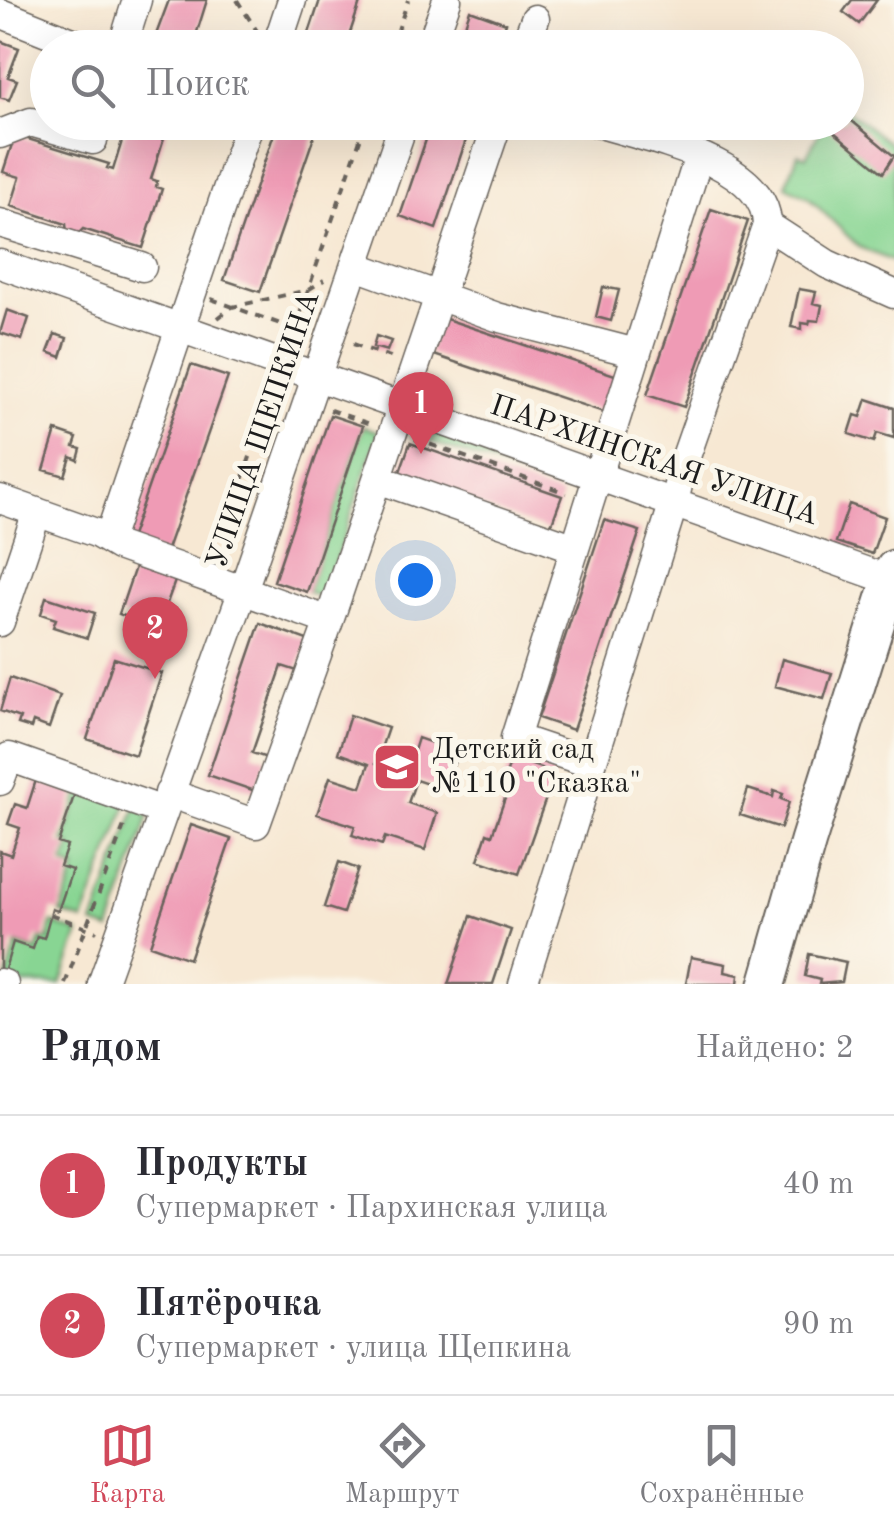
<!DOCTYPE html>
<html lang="ru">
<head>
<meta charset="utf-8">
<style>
	:root { --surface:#fff; --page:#f7f7f7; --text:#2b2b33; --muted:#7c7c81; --line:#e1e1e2; --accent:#d1495b }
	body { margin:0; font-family:"Old Standard TT",serif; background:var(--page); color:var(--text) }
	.you { position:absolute; left:415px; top:580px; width:35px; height:35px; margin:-25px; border:8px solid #fff; border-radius:50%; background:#1a73e8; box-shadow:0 0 0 15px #1a73e833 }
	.badge { display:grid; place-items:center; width:65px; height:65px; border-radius:50%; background:var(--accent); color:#fff; font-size:32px; font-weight:700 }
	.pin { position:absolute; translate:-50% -82px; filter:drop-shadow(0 2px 5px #0008) }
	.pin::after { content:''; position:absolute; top:52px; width:35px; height:30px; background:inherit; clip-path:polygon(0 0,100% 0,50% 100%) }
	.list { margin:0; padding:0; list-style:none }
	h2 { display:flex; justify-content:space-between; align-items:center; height:130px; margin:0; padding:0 40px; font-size:42px }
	h2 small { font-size:32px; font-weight:400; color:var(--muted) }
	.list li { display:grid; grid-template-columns:65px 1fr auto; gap:30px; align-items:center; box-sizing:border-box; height:140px; padding:0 40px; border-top:2px solid var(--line) }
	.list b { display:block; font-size:38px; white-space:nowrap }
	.list p { margin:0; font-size:32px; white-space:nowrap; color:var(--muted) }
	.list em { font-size:32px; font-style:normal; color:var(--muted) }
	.icon { flex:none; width:55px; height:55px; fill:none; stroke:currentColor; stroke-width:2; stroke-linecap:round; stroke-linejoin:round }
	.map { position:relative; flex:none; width:894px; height:984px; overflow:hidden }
	.search { position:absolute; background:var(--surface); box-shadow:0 10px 40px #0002; left:30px; right:30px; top:30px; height:110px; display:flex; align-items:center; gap:25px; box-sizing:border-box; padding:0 35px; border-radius:55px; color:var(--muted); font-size:38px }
	.sheet { height:410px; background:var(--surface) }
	nav { display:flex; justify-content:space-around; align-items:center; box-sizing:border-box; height:140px; border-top:2px solid var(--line); background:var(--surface); font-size:28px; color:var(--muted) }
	nav a { display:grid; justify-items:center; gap:5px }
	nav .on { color:var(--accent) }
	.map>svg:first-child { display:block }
	.green { fill:#88d593; stroke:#527858; stroke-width:2.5 }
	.building { fill:#ef9bb5 }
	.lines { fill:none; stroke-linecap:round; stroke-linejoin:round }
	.minor-casing { stroke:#69635c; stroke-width:31 }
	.major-casing { stroke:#69635c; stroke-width:39 }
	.path { stroke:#69635c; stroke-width:4; stroke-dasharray:8 8; stroke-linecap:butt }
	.minor { stroke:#fff; stroke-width:28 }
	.major { stroke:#fff; stroke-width:35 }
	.labels { text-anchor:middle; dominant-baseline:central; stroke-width:10; stroke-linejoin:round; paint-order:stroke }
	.street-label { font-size:30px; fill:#1c1c1c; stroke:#fbf7ec }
	.poi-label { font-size:30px; fill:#1c1c1c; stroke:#fbf7ec; text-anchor:start }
</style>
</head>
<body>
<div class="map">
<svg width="894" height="984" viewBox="0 0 894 984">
	<rect width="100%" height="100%" fill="#fbf7ec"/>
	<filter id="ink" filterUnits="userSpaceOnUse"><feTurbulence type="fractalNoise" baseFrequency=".01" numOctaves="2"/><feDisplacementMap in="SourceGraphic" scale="20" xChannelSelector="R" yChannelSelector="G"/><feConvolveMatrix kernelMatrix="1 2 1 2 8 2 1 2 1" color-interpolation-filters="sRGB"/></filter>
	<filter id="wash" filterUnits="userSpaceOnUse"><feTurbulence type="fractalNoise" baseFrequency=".0048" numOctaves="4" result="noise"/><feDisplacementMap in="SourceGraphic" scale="40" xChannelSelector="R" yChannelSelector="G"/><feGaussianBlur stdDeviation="2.25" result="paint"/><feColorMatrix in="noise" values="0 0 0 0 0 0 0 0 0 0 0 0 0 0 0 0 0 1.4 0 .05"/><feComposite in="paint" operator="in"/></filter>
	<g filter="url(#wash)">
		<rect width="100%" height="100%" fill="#f7e8d3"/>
		<!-- green -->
		<path class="green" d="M847,110l47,37v115l-35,-15 -51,-50 -22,-11 12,-32 8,3 18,-34 22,-1z
			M363,426l16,6 -56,166 -16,-6z
			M435,429l134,47 -5,13 -134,-47z
			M81,788l46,16 -44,117 -22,-8 15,-44 -12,-5 7,-19 -8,-3z
			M136,807l13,9 -39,114 -17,-6z
			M52,923l27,10 -18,51h-37l-17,-6 10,-34 20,7 4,-12 7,1z"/>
		<g id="blocks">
			<!-- building -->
			<path class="building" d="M169,0h38l-15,48h-41z
				M320,0h41l-16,48h-41z
				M852,0h25l-18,24 -16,-12z
				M470,10l36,13 -9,25h-40z
				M0,41l19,7 -11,29 9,3 -8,20 -9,-3z
				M846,116l48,40 -11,17 -61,-51h24z
				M130,122h39l-18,57 6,2 -1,6 6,2 -19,59 -60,-19 -6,6 -10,-3 -1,-8 -55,-18 9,-29 -17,-5 12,-37 94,29 -2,4 6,2 14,-45z
				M278,122h41l-59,170 -36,-12z
				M432,122h40l-36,107 -36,-13z
				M687,122h45l-4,14z
				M711,209l37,12 -64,186 -37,-12z
				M603,287l16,3 -8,31 -15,-4z
				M799,289l17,3 -3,11 9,2 -3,16 -9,-1 -1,4 -7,-1v6l-11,-2z
				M7,310l22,8 -7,22 -22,-7z
				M440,317l178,59 -12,37 -178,-60z
				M55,334l12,4 -6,19 -13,-5z
				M376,336l15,5 -4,10 -14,-4z
				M191,365l37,12 -63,178 -36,-13z
				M867,399l27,9v30l-17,-5 -3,9 -25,-8 6,-19 6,2z
				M330,415l33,11 -56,166 -33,-11z
				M56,431l21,7 -3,9 7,2 -3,11 -7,-3 -6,19 -21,-6z
				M410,443l152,53 -13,35 -151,-54z
				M849,504l36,13 -13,37 -36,-12z
				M604,520l36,11 -67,199 -35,-12z
				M135,567l40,14 -17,47 -39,-14z
				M46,597l49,16 -8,25 -34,-11 3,-8 -15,-5z
				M260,623l47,17 -10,31 -15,-5 -30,87 15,5 -12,33 -47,-16z
				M114,658l48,15 -27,82 -48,-16z
				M782,659l50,14 -8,26 -49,-13z
				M10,678l50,18 -11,32 -16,-6 -2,6 -13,-4 2,-6 -20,-7z
				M350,715l38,13 -12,35 31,10 11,-35 40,14 -13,38 -29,-10 -8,23 29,10 -12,37 -40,-13 -3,8 -30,-10 3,-9 -38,-12 13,-37 31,10 8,-23 -31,-11z
				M512,758l43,15 -36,101 -41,-14 9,-27 5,2 17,-48 -7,-2z
				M36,780l39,13 -17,50 9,3 -7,20 12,4 -14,41 -6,-2 -8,29 -7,-2 -4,13 -20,-7 -10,34 -3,-1v-124l11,4 9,-27 -12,-4 7,-20 12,4z
				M748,789l25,8 1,-6 9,3 -2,5 8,3 -8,26 -41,-13z
				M191,825l40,14 -42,120 -39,-14z
				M339,862l19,7 -15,44 -19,-6z
				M471,916l40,14 -18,54h-45z
				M809,954l37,8 -4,20 -23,2 1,-4 -15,-4z
				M691,957l35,7 -1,8 14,3 -1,9h-52z"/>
		</g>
	</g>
	<g filter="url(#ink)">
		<use href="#blocks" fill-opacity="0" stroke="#69635c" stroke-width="2.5"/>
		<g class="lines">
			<!-- minor casing -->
			<g class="minor-casing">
				<path id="minor" d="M0,13l87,35
					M122,48l15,-48
					M276,48l16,-48
					M430,48l17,-48
					M524,48l11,-29
					M594,122c50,16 173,39 173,103l60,39 67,30
					M0,134l31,-12 62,18 6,-18
					M0,223l142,44
					M0,264l890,316
					M356,266l141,51 139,36
					M378,479l197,69
					M0,499l96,34 22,13 211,75 169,-499
					M108,540l142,-418
					M0,622l37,-110
					M592,764l-77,-26 184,-582
					M0,781l9,-24 154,54
					M169,793l87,31 73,-203
					M0,983l4,1
					M102,984l141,-394 161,-468
					M523,984l151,-482 8,-34 85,-243"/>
			</g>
			<!-- major casing -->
			<g class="major-casing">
				<path id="major" d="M767,984l41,-143 86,-273"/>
			</g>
			<!-- path -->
			<path class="path" d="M237,0l20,31
				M392,48l16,-48
				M211,299l83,30 12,-1
				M218,318l14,-11 76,-17 16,-10
				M290,343l76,-221
				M353,344l43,15
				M330,410l43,15
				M415,439l151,54
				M216,555l59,-170
				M50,914l47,18
				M65,984l60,-161"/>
			<!-- minor -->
			<use href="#minor" class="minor"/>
			<!-- major -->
			<use href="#major" class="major"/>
		</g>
	</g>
	<!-- icons -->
	<defs>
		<g id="school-square" transform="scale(2.5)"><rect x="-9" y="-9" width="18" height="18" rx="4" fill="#d1495b" stroke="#fbf7ec"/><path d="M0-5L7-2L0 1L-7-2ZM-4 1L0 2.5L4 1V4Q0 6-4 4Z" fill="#fff"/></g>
	</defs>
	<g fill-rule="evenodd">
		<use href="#school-square" x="397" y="767"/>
	</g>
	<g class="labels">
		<!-- street labels -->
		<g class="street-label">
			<text transform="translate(264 430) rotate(-71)">УЛИЦА ЩЕПКИНА</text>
			<text transform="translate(654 461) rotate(19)">ПАРХИНСКАЯ УЛИЦА</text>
		</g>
		<!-- poi labels -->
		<g class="poi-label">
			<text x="432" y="750">Детский сад<tspan x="432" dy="34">№110 "Сказка"</tspan></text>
		</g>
	</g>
</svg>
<div class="you"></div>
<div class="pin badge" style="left:421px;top:454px">1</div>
<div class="pin badge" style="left:155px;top:679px">2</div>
<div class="search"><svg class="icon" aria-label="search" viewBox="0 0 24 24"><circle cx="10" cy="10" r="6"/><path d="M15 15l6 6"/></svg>Поиск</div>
</div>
<section class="sheet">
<h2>Рядом<small>Найдено: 2</small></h2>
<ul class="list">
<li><span class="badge">1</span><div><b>Продукты</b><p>Супермаркет · Пархинская улица</p></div><em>40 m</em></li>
<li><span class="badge">2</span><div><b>Пятёрочка</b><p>Супермаркет · улица Щепкина</p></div><em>90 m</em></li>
</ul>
</section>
<nav>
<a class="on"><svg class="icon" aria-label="map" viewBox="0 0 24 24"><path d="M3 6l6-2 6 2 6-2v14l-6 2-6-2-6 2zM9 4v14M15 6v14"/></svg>Карта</a>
<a><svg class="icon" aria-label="directions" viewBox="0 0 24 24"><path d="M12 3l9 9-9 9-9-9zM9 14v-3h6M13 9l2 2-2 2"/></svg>Маршрут</a>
<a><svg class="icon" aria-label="saved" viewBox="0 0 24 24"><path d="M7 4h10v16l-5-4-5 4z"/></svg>Сохранённые</a>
</nav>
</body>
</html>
